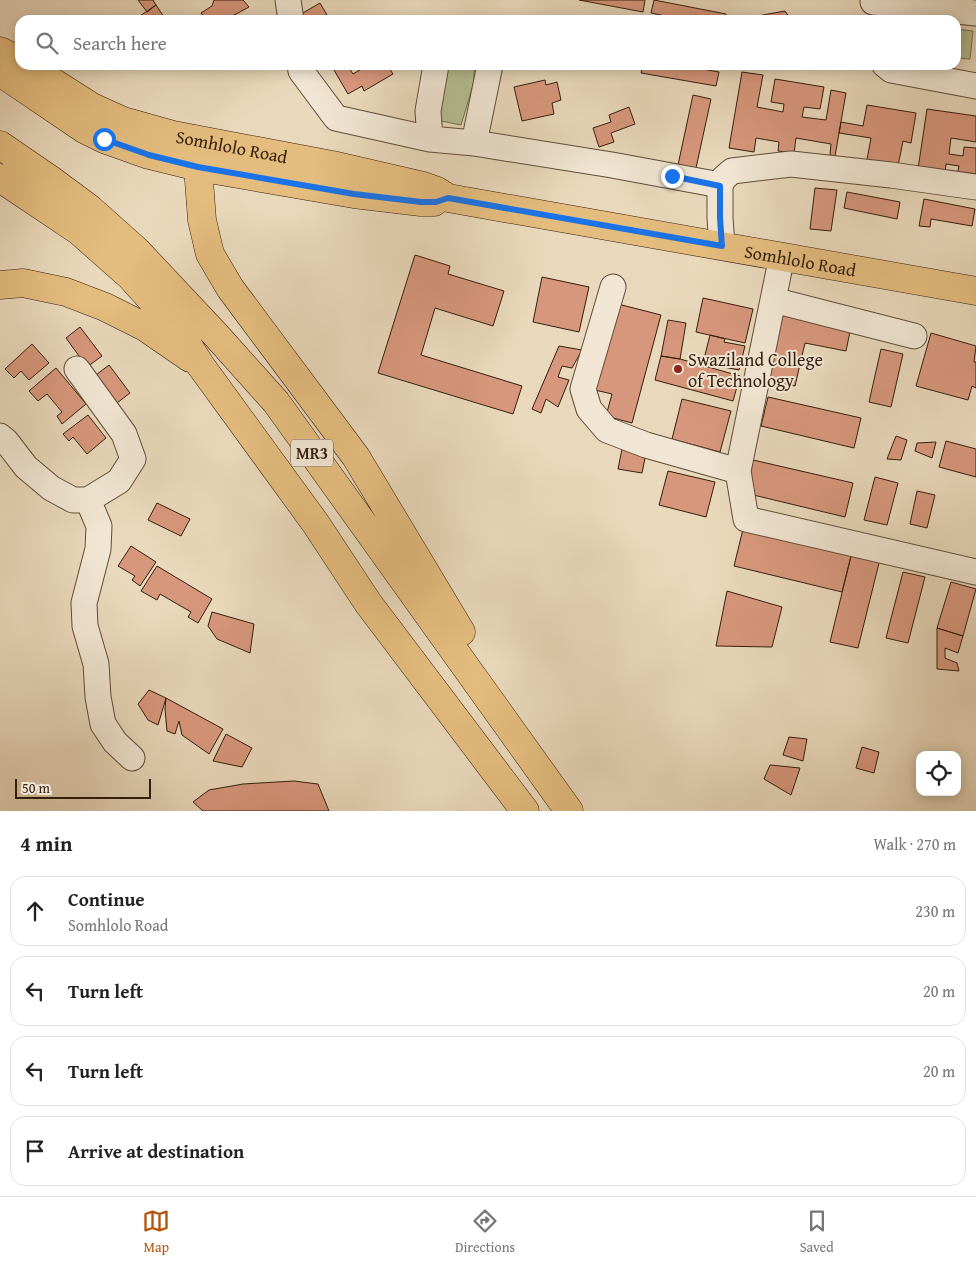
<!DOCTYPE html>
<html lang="en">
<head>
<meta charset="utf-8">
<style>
	:root { --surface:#fff; --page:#f6f6f6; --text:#222; --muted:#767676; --line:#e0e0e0; --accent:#b45309 }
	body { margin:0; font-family:"Gentium Book Plus",serif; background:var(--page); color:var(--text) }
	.controls { position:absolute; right:15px; bottom:15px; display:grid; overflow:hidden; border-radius:10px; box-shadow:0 2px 12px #0003 }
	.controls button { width:45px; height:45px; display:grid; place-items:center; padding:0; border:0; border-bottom:1px solid var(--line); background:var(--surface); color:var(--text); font:25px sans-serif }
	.scale { position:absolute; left:15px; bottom:12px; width:136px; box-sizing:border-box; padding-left:5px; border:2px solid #341e0d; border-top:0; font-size:14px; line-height:18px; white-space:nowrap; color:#341e0d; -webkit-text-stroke:4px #f1e6d3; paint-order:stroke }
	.stop { position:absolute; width:15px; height:15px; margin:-11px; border:4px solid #1a73e8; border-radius:50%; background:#fff }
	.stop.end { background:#1a73e8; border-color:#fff; box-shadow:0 1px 5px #0008 }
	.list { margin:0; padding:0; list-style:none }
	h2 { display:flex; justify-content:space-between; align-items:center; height:65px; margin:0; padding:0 20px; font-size:21px }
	h2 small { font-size:16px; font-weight:400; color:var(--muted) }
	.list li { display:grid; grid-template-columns:32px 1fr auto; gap:15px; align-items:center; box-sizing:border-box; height:70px; margin:0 10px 10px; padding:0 10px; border:1px solid var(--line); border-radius:15px }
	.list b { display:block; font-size:19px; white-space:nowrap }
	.list p { margin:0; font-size:16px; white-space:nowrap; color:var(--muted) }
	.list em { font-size:16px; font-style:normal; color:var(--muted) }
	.icon { flex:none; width:28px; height:28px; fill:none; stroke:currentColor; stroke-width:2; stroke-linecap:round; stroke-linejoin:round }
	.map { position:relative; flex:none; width:976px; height:811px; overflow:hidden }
	.search { position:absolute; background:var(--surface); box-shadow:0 2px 12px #0003; left:15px; right:15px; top:15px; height:55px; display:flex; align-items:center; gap:12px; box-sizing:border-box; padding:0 18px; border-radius:15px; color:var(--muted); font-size:19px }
	.sheet { height:385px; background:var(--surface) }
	nav { display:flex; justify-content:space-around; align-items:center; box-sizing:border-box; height:70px; border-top:1px solid var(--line); background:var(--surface); font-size:14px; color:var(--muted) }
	nav a { display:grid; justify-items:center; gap:2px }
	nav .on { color:var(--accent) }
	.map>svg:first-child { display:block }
	.green { fill:#b5bf91; stroke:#746e4f }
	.building { fill:#d7977c; stroke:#341e0d }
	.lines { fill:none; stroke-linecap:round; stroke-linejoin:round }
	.minor-casing { stroke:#614c38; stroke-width:27 }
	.major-casing { stroke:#341e0d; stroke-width:29 }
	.highway-casing { stroke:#341e0d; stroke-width:29 }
	.minor { stroke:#f1e6d3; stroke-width:25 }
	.major { stroke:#e4bc7e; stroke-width:28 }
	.highway { stroke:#e4bc7e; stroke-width:28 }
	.route { stroke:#1a73e8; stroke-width:6 }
	.poi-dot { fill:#8f2418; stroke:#f1e6d3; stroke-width:2 }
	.labels { text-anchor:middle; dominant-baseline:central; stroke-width:4; stroke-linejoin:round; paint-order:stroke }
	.shield { fill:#f1e6d3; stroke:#6d5a48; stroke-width:1 }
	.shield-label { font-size:16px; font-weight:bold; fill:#341e0d }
	.street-label { font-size:18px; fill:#341e0d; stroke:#f1e6d3 }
	.poi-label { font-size:18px; fill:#341e0d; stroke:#f1e6d3; text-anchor:start }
</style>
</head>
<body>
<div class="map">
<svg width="976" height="811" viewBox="0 0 976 811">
	<rect width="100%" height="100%" fill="#e9d8bb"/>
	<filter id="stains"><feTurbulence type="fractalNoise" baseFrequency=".004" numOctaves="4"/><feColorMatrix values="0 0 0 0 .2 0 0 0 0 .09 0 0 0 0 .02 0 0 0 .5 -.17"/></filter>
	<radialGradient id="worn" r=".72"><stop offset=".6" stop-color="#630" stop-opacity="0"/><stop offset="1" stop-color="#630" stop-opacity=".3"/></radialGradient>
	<!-- green -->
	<path class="green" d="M956,29l17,2 -3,28 -14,-1z
		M443,65h31v17l-13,43 -29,-6z"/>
	<!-- building -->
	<path class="building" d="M138,0h15l3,5 -9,7z
		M214,0h29l6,7 -24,13h-19l-5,-7 11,-7z
		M579,0h66l-2,12z
		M654,0l72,14 -1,6h-41l-33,-7z
		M320,3l10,17h-26l-3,-6z
		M156,5l10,15h-27l-2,-2z
		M785,11l6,9h-40l1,-3z
		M229,65h23l-5,4 -15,-1z
		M331,65h16l6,9 15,-9h19l6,9 -29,17 -2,-5 -14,8z
		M643,65h38l38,7 -3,14 -75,-13z
		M742,72l21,3 -6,32 26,5 1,-8 -13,-2 4,-23 49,8 -4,22 -16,-2 -2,10 24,3 5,-30 15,3 -11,63 -5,-1 1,-11 -35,-6 -2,15 -16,-2 1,-9 -23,-4 -2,14 -25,-4z
		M545,80l1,5 11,-3 4,18 -9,3 2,11 -32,7 -8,-34z
		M693,95l18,4 -15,69 -18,-3z
		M867,105l49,8 -5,30 -8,-2 -6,30 -31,-6 5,-27 -32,-5 2,-11 22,4z
		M629,107l6,17 -24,9 3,9 -15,5 -6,-19 18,-6 -2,-7z
		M927,109l49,7v26l-25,-4 -2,16 14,2 1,-9 12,1v30l-19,-3 2,-9 -13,-2 -1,9 -27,-4z
		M815,188l22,2 -6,41 -21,-2z
		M847,192l53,10 -3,17 -53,-11z
		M924,199l51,10 -3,17 -41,-7 -1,8 -11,-1z
		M415,255l35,11 -2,8 56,17 -11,35 -58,-18 -14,47 101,31 -9,28 -135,-41z
		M542,277l47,10 -10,45 -46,-10z
		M703,298l50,11 -8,34 -49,-11z
		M618,304l43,11 -29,108 -26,-7 6,-22 -17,-4z
		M780,313l71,14 -5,24 -41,-8 -10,43 -30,-6z
		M668,320l18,3 -6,36 -19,-3z
		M80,327l22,29 -15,11 -21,-29z
		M931,333l45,13 -2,16h2v26l-4,-2 -4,14 -52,-14z
		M710,335l15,4 -1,3 21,4 -6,24 -36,-7z
		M32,344l17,19 -20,17 -8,-9 -7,7 -9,-9z
		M559,346l23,4 -10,18 -10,-2 -4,11 11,3 -11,27 -12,-8 -5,14 -9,-4z
		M881,349l22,5 -12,53 -22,-5z
		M661,356l19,3 60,17 -7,25 -78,-21z
		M109,365l21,28 -13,10 -21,-28z
		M56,368l30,36 -24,20 -5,-8 5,-4 -15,-18 -9,7 -9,-10z
		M768,397l93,21 -7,30 -93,-22z
		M682,399l49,12 -11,41 -48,-13z
		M88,415l18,23 -19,16 -14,-17 -4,4 -6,-7z
		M896,436l11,4 -6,20 -14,-1z
		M946,441l30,8v28l-37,-10z
		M936,442l-4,16 -17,-7 2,-8z
		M622,449l24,4 -4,20 -24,-4z
		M753,460l100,23 -8,34 -100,-24z
		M668,471l47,11 -9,35 -47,-12z
		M875,477l23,6 -11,42 -23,-5z
		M917,491l18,4 -8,33 -17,-4z
		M157,503l33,16 -9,17 -33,-16z
		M744,525l108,27 -10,40 -108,-26z
		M131,546l25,16 -16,24 -8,-6 3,-4 -17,-10z
		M852,552l28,7 -22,89 -28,-6z
		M157,566l55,33 -14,24 -10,-6 3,-5 -31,-18 -3,6 -16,-9z
		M903,572l22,5 -17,66 -22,-5z
		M951,582l25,7 -13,47 -26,-8z
		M727,591l55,16 -10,40 -56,-1z
		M212,612l42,12 -4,29 -33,-14 -9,-13z
		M937,628l26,8 -5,17 -13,-5v10l12,5 2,8 -22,-2z
		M149,690l17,8 -8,27 -10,-5 -10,-16z
		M166,698l57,31 -14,25 -27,-19 -3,-14 -4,13 -8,-3 -2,-22z
		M226,734l26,14 -10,19 -29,-6z
		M789,737l18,2 -4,22 -20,-6z
		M862,747l17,5 -5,21 -18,-5z
		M770,765l30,3 -9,27 -27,-16z
		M294,781l24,3 11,27h-126l-10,-9 16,-12 34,-6z"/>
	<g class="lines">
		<!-- minor casing -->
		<g class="minor-casing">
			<path id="minor" d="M288,0l3,20
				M873,2l103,11
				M300,65l1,6 35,47 94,21 44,4 138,22 108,20
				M885,65l6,5 85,16
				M430,139l-2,-28 8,-46
				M474,143l16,-78
				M722,246l-2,-28v-33l4,-7 8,-7 59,-7 100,11 85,12
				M782,256l-44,215 8,48 230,53
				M613,287l-30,102 6,20 18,21 39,15 92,26
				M773,300l141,36
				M0,436l6,5 20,26 25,21 22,12h15l31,-19 14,-22 -9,-25 -47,-65
				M88,500l11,26 -1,23 -14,54 1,23 11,38 2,33 5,27 12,18 17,16"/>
		</g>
		<!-- major casing -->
		<g class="major-casing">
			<g id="major">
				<path d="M0,51l20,10"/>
				<path id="s1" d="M26,65l66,42 31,14 50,14 159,30 91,21 14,5 11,7 528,93"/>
				<path d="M0,72l84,57 20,10 45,16 49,12 156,27 67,8h13"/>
			</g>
		</g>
		<!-- highway casing -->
		<g class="highway-casing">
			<path id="highway" d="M193,139l5,28 4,53 8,34 20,34 126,169 105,175
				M0,145l51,35 39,29 47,42 78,83 61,68 293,409
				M0,178l79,53 52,46 46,51 24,38 115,158 52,79 157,208
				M0,285l23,-2 43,9 39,15 40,20 45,31"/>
		</g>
		<!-- minor -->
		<use href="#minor" class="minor"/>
		<!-- major -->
		<use href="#major" class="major"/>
		<!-- highway -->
		<use href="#highway" class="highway"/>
	</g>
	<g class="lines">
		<!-- route -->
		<path class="route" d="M104,139l45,16 49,12 156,27 67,8h15l12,-4 274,48 -2,-28v-32l-48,-10"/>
	</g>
	<!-- markers -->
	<circle class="poi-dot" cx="678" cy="369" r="5"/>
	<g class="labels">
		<!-- shield labels -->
		<rect class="shield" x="291" y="439.5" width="42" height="27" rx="4"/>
		<g class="shield-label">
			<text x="312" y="453">MR3</text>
		</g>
		<!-- street labels -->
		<g class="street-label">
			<text stroke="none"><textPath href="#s1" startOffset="224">Somhlolo Road</textPath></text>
			<text stroke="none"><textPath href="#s1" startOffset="805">Somhlolo Road</textPath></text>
		</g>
		<!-- poi labels -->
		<g class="poi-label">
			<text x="688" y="359">Swaziland College<tspan x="688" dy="21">of Technology</tspan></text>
		</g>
	</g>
	<rect width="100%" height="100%" filter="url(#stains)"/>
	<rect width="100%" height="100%" fill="url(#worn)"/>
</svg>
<div class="controls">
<button><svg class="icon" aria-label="locate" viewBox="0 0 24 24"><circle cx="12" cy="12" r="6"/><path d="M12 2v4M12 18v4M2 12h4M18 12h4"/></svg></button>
</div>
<div class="scale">50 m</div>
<div class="stop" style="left:104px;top:139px"></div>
<div class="stop end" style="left:672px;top:176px"></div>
<div class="search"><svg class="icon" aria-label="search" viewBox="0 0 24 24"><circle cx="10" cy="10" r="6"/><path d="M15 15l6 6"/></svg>Search here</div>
</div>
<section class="sheet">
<h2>4 min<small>Walk · 270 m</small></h2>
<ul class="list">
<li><svg class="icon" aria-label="ahead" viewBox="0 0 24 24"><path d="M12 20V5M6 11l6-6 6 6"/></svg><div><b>Continue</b><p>Somhlolo Road</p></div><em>230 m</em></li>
<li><svg class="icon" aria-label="left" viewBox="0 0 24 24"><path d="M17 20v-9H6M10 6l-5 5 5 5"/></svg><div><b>Turn left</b></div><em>20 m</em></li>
<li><svg class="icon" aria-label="left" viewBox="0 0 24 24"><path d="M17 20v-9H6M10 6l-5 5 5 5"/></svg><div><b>Turn left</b></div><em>20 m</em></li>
<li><svg class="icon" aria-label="arrive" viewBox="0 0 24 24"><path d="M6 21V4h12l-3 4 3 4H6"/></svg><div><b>Arrive at destination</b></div></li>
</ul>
</section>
<nav>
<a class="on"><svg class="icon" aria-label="map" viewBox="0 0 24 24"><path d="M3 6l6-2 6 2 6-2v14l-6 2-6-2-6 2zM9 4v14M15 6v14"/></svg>Map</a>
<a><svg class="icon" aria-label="directions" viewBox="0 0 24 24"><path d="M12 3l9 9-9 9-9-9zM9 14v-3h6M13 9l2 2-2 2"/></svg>Directions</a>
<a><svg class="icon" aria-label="saved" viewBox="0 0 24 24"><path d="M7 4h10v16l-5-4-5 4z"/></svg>Saved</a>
</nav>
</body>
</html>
